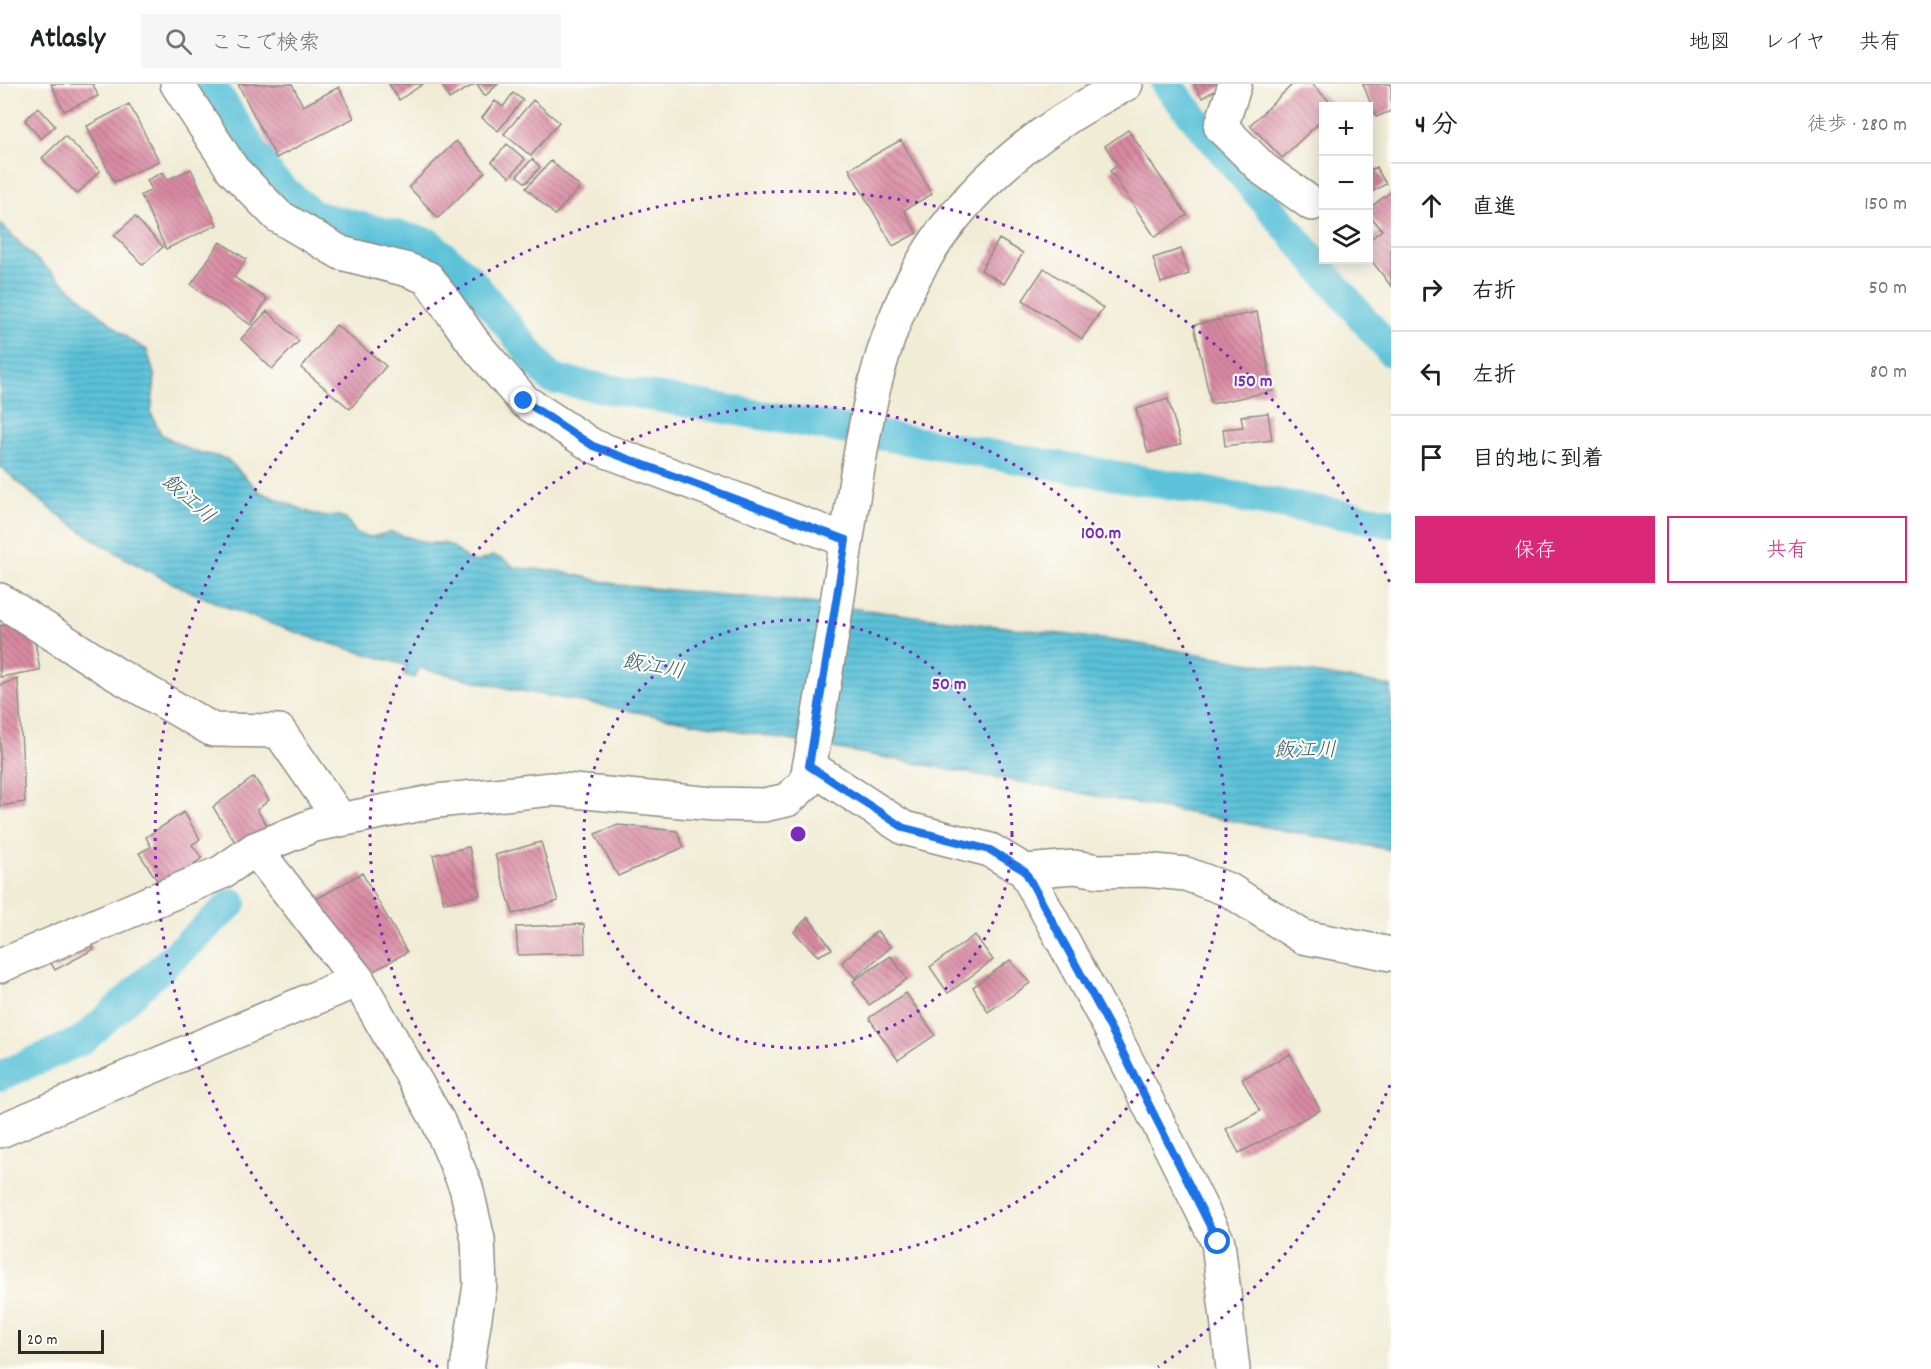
<!DOCTYPE html>
<html lang="ja">
<head>
<meta charset="utf-8">
<style>
	:root { --surface:#fff; --page:#f6f6f6; --text:#202124; --muted:#757577; --line:#e0e0e0; --accent:#db2777 }
	body { margin:0; font-family:Dekko,"Klee One",sans-serif; background:var(--page); color:var(--text) }
	.controls { position:absolute; right:18px; top:18px; display:grid; overflow:hidden; border-radius:0px; box-shadow:0 3px 15px #0003 }
	.controls button { width:54px; height:54px; display:grid; place-items:center; padding:0; border:0; border-bottom:2px solid var(--line); background:var(--surface); color:var(--text); font:30px sans-serif }
	.scale { position:absolute; left:18px; bottom:15px; width:86px; box-sizing:border-box; padding-left:6px; border:3px solid #2b2b2b; border-top:0; font-size:16px; line-height:21px; white-space:nowrap; color:#2b2b2b; -webkit-text-stroke:4px #fdfcf7; paint-order:stroke }
	.stop { position:absolute; width:18px; height:18px; margin:-14px; border:4px solid #1a73e8; border-radius:50%; background:#fff }
	.stop.end { background:#1a73e8; border-color:#fff; box-shadow:0 2px 6px #0008 }
	.list { margin:0; padding:0; list-style:none }
	h2 { display:flex; justify-content:space-between; align-items:center; height:78px; margin:0; padding:0 24px; font-size:26px }
	h2 small { font-size:20px; font-weight:400; color:var(--muted) }
	.list li { display:grid; grid-template-columns:39px 1fr auto; gap:18px; align-items:center; box-sizing:border-box; height:84px; padding:0 24px; border-top:2px solid var(--line) }
	.list b { display:block; font-size:22px; white-space:nowrap }
	.list em { font-size:20px; font-style:normal; color:var(--muted) }
	.actions { display:flex; gap:12px; padding:18px 24px }
	.actions a { flex:1; padding:14px 0; border:2px solid var(--accent); border-radius:0px; text-align:center; font-size:21px; color:var(--accent) }
	.actions .main { background:var(--accent); color:#fff }
	.icon { flex:none; width:33px; height:33px; fill:none; stroke:currentColor; stroke-width:2; stroke-linecap:round; stroke-linejoin:round }
	.map { position:relative; flex:none; width:1391px; height:1285px; overflow:hidden }
	header { display:flex; align-items:center; gap:36px; box-sizing:border-box; height:84px; padding:0 30px; background:var(--surface); border-bottom:2px solid var(--line) }
	header strong { font-size:28px }
	nav { display:flex; gap:33px; margin-inline-start:auto; font-size:21px }
	.search { width:420px; height:54px; background:var(--page); display:flex; align-items:center; gap:15px; box-sizing:border-box; padding:0 21px; border-radius:0px; color:var(--muted); font-size:22px }
	main { display:flex }
	aside { flex:1; background:var(--surface) }
	.map>svg:first-child { display:block }
	.water { fill:url(#water-rules); stroke:#437682; stroke-width:1.5 }
	.lines { fill:none; stroke-linecap:round; stroke-linejoin:round }
	.canal { stroke:#5bc2d9; stroke-width:30 }
	.building { fill:url(#building-back-hatch) }
	.minor-casing { stroke:#8e8c80; stroke-width:36 }
	.minor { stroke:#fff; stroke-width:33 }
	.route { stroke:#1a73e8; stroke-width:8 }
	.ring { fill:none; stroke:#7b2cbf; stroke-width:3; stroke-dasharray:3 6 }
	.labels { text-anchor:middle; dominant-baseline:central; stroke-width:4.5; stroke-linejoin:round; paint-order:stroke }
	.water-label { font-size:21px; font-style:italic; fill:#3c6068; stroke:#fdfcf7 }
	.centre { fill:#7b2cbf; stroke:#fdfcf7; stroke-width:3 }
	.ring-label { font-size:18px; text-anchor:middle; font-weight:bold; fill:#7b2cbf; stroke:#fdfcf7; stroke-width:4.5; stroke-linejoin:round; paint-order:stroke }
</style>
</head>
<body>
<header>
<strong>Atlasly</strong>
<div class="search"><svg class="icon" aria-label="search" viewBox="0 0 24 24"><circle cx="10" cy="10" r="6"/><path d="M15 15l6 6"/></svg>ここで検索</div>
<nav><a>地図</a><a>レイヤ</a><a>共有</a></nav>
</header>
<main>
<div class="map">
<svg width="1391" height="1285" viewBox="0 0 1391 1285">
	<defs>
		<pattern id="water-rules" width="6" height="5" patternUnits="userSpaceOnUse" patternTransform="scale(1.5)"><rect width="6" height="5" fill="#5bc2d9"/><path d="M0 2.5h6" fill="none" stroke="#4b9eb0"/></pattern>
		<pattern id="building-back-hatch" width="6" height="6" patternUnits="userSpaceOnUse" patternTransform="scale(1.5)"><rect width="6" height="6" fill="#d989a3"/><path d="M-1 5l2 2M0 0l6 6M5-1l2 2" fill="none" stroke="#b07085"/></pattern>
	</defs>
	<rect width="100%" height="100%" fill="#fdfcf7"/>
	<filter id="ink" filterUnits="userSpaceOnUse"><feTurbulence type="fractalNoise" baseFrequency=".0167" numOctaves="2"/><feDisplacementMap in="SourceGraphic" scale="12" xChannelSelector="R" yChannelSelector="G"/><feConvolveMatrix kernelMatrix="1 2 1 2 8 2 1 2 1" color-interpolation-filters="sRGB"/></filter>
	<filter id="wash" filterUnits="userSpaceOnUse"><feTurbulence type="fractalNoise" baseFrequency=".008" numOctaves="4" result="noise"/><feDisplacementMap in="SourceGraphic" scale="24" xChannelSelector="R" yChannelSelector="G"/><feGaussianBlur stdDeviation="1.35" result="paint"/><feColorMatrix in="noise" values="0 0 0 0 0 0 0 0 0 0 0 0 0 0 0 0 0 1.4 0 .05"/><feComposite in="paint" operator="in"/></filter>
	<g filter="url(#wash)">
		<rect width="100%" height="100%" fill="#f1ecd6"/>
		<!-- water -->
		<path class="water" d="M0,139l35,35 95,82 17,10 8,28 -4,35 10,21 29,16 37,9 33,33 51,21 14,4 14,-1 8,4 9,13 15,4 20,-5 37,11h16l9,4 14,12 9,3 17,-6 10,3 13,9 42,3 61,14 199,19 308,38 265,44v164l-875,-160 -97,-22 -4,10 -11,-3 2,-10c-151,-40 -290,-90 -406,-199z"/>
		<g class="lines">
			<!-- canal -->
			<path class="canal" d="M211,0l61,95 41,36 116,28 41,36 81,100 840,144
				M1166,0l225,268
				M0,992l83,-36 149,-137"/>
		</g>
		<g id="blocks">
			<!-- building -->
			<path class="building" d="M51,0h42l5,12 -34,15z
				M238,0h54l11,22 36,-19 15,31 -78,40z
				M389,0h34l-24,16z
				M442,0h33l-26,15z
				M477,0h21l-13,12z
				M1194,0h32l-24,14z
				M1293,0h19l22,22h-10v12l-42,40 -32,-33z
				M1363,0h28v27l-15,6z
				M513,9l10,7 -25,31 -16,-13 13,-17 8,6z
				M533,16l26,22 -28,34 -27,-22z
				M129,20l30,57 -45,21 -27,-56z
				M38,23l17,19 -14,13 -16,-19z
				M1128,46l59,85 -32,22 -45,-66 8,-6 -13,-19z
				M65,52l35,35 -23,23 -35,-36z
				M901,56l31,54 -28,16 13,23 -24,13 -44,-77z
				M456,57l29,31 -47,46 -29,-31z
				M507,60l18,15 -15,18 -18,-15z
				M532,75l8,8 -14,16 -9,-7z
				M551,77l29,26 -25,28 -29,-27z
				M1376,83l10,17 -18,10v-23z
				M191,85l26,56 -51,24 -25,-54 11,-5 -5,-10 16,-8 4,8z
				M1391,108v94l-23,-30v-15l14,-11 -14,-17v-4z
				M135,133l28,30 -20,18 -29,-30z
				M999,155l24,14 -19,31 -23,-14z
				M220,158l26,17 -12,18 33,22 -16,26 -60,-40z
				M1181,165l8,25 -28,9 -8,-25z
				M1044,184l59,40 -21,31 -59,-39z
				M267,227l32,30 -27,28 -31,-30z
				M1257,228l16,79 -62,13 -17,-79z
				M336,241l50,41 -36,43 -49,-41z
				M1168,315l13,45 -33,9 -12,-44z
				M1268,329l4,27 -47,6 -2,-17 20,-2 -2,-11z
				M22,538l11,8 7,40 -40,7v-51z
				M18,595l7,123 -25,4v-121z
				M254,693l15,23 -12,10 17,25 -31,20 -30,-48z
				M184,728l16,27 -8,6 10,13 -8,6 11,15 -33,24 -33,-50 12,-6 -5,-10z
				M618,741l59,6 7,16 -66,29 -23,-42z
				M541,758l17,59 -45,13 -18,-59z
				M469,763l11,48 -36,8 -11,-48z
				M362,789l45,79 -49,28 -45,-79z
				M808,833l24,32 -14,7 -24,-24z
				M77,839l17,26 -39,21 -15,-25z
				M584,840l1,29 -67,2 -2,-28z
				M877,847l14,16 -36,31 -13,-16z
				M975,851l18,25 -45,33 -18,-26z
				M891,872l16,23 -38,26 -16,-24z
				M1010,876l20,23 -42,29 -15,-25z
				M906,909l29,42 -37,25 -29,-42z
				M1290,970l30,56 -81,43 -13,-24 34,-18 -18,-32z"/>
		</g>
	</g>
	<g filter="url(#ink)">
		<use href="#blocks" fill-opacity="0" stroke="#8e8c80" stroke-width="1.5"/>
		<g class="lines">
			<!-- minor casing -->
			<g class="minor-casing">
				<path id="minor" d="M177,0l56,86 45,46 63,37 67,17 20,8 46,65 50,58 69,45 253,94
					M1235,0l-14,43 42,42 49,35
					M0,516l114,73 99,57 66,1 61,88
					M809,682l95,62 86,22 35,21 49,-4 25,4 46,-1 41,4 43,16 74,47 88,17
					M255,765l103,131 80,141 28,66 12,52 2,46 -13,84
					M1025,787l88,162 105,209 15,127
					M0,882l222,-94 33,-23 59,-24 123,-24 115,-12 162,15 50,1 23,-5 19,-17c17,-83 29,-168 42,-252 14,-91 26,-184 73,-266 47,-81 122,-139 205,-181
					M0,1047l358,-151"/>
			</g>
			<!-- minor -->
			<use href="#minor" class="minor"/>
		</g>
	</g>
	<g class="lines" filter="url(#ink)">
		<!-- route -->
		<path class="route" d="M524,317l69,45 253,94 -37,226 95,62 86,22 35,21 88,162 105,209"/>
	</g>
	<!-- distance rings -->
	<g class="ring">
		<circle cx="798" cy="750" r="214"/>
		<circle cx="798" cy="750" r="428"/>
		<path d="M1390 1001A643 643 0 0 1 1158 1283M438 1283A643 643 0 1 1 1390 499"/>
	</g>
	<g class="labels">
		<!-- water labels -->
		<g class="water-label">
			<text transform="translate(187 416) rotate(42)">飯江川</text>
			<text transform="translate(653 584) rotate(11)">飯江川</text>
			<text x="1305" y="668">飯江川</text>
		</g>
	</g>
	<circle cx="798" cy="750" r="9" class="centre"/>
	<g class="ring-label">
		<text x="1253" y="302">150 m</text>
		<text x="1101" y="454">100 m</text>
		<text x="949" y="605">50 m</text>
	</g>
</svg>
<div class="controls">
<button>+</button>
<button>−</button>
<button><svg class="icon" aria-label="layers" viewBox="0 0 24 24"><path d="M12 4l9 5-9 5-9-5zM3 14l9 5 9-5"/></svg></button>
</div>
<div class="scale">20 m</div>
<div class="stop" style="left:1218px;top:1158px"></div>
<div class="stop end" style="left:524px;top:317px"></div>
</div>
<aside>
<h2>4 分<small>徒歩 · 280 m</small></h2>
<ul class="list">
<li><svg class="icon" aria-label="ahead" viewBox="0 0 24 24"><path d="M12 20V5M6 11l6-6 6 6"/></svg><div><b>直進</b></div><em>150 m</em></li>
<li><svg class="icon" aria-label="right" viewBox="0 0 24 24"><path d="M7 20v-9h11M14 6l5 5-5 5"/></svg><div><b>右折</b></div><em>50 m</em></li>
<li><svg class="icon" aria-label="left" viewBox="0 0 24 24"><path d="M17 20v-9H6M10 6l-5 5 5 5"/></svg><div><b>左折</b></div><em>80 m</em></li>
<li><svg class="icon" aria-label="arrive" viewBox="0 0 24 24"><path d="M6 21V4h12l-3 4 3 4H6"/></svg><div><b>目的地に到着</b></div></li>
</ul>
<div class="actions"><a class="main">保存</a><a>共有</a></div>
</aside>
</main>
</body>
</html>
